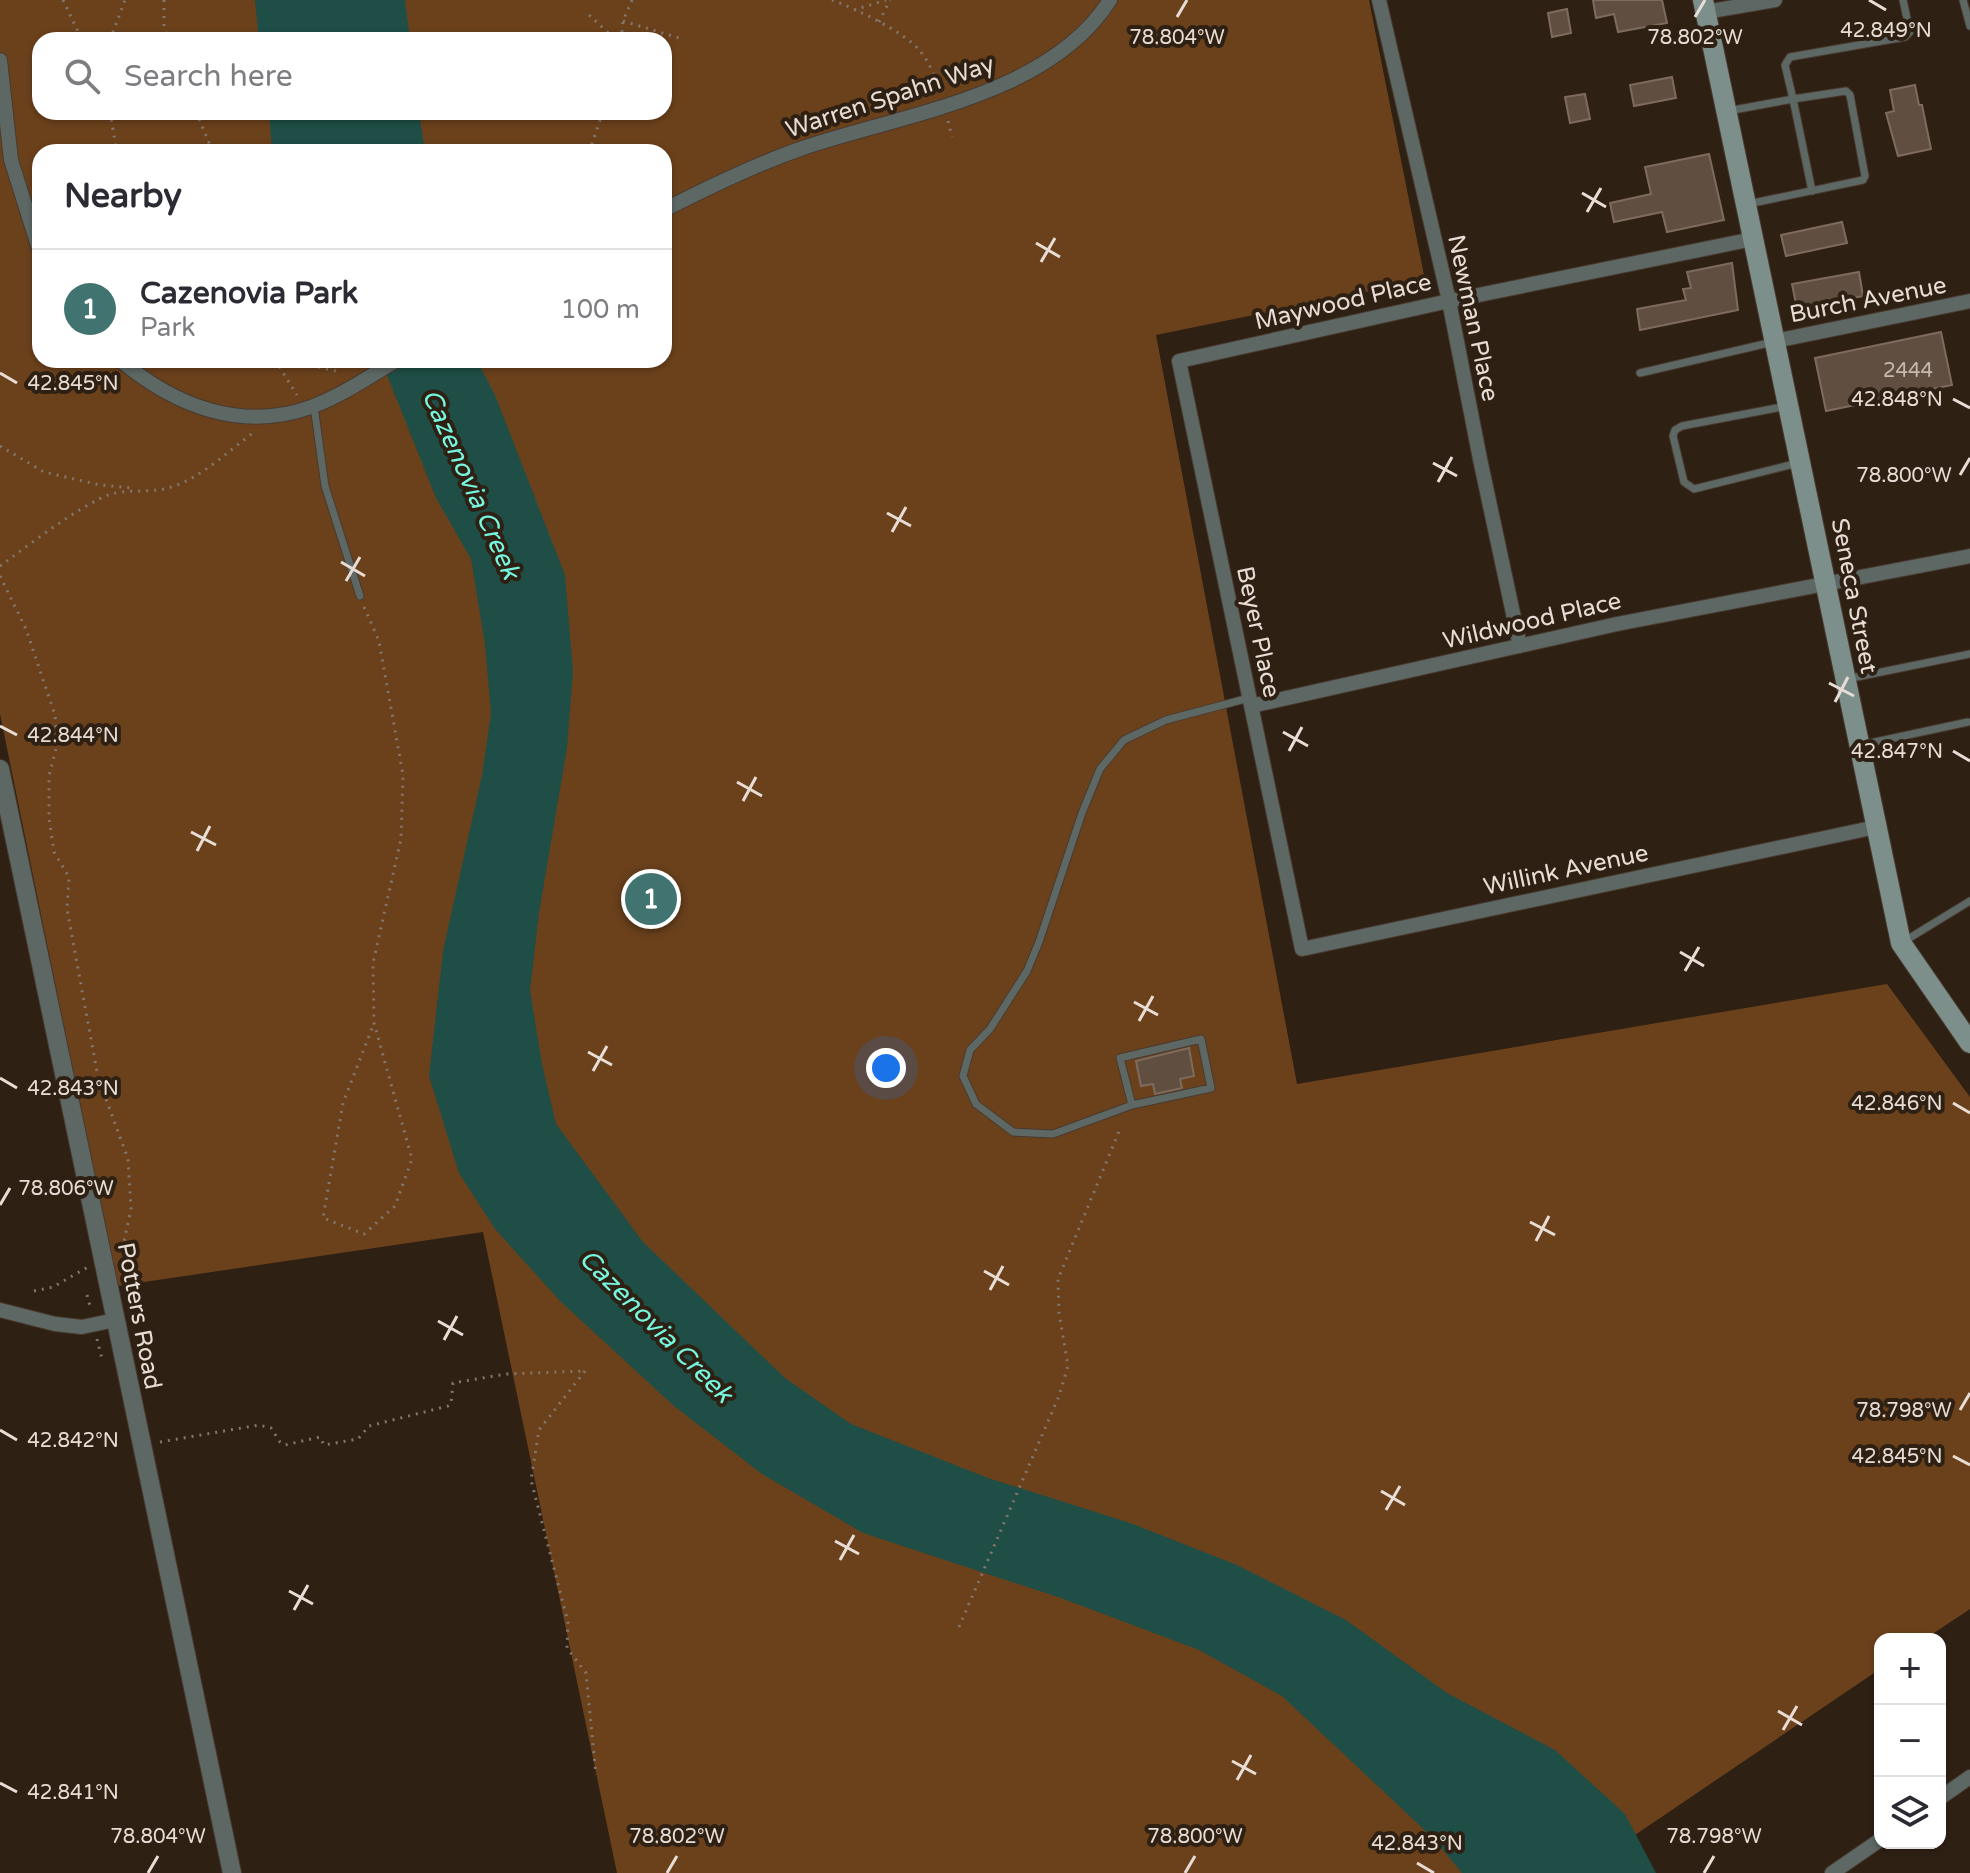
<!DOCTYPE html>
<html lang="en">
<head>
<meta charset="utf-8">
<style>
	:root { --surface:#fff; --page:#f7f7f7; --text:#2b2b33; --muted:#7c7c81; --line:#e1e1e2; --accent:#417470 }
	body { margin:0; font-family:"Varela Round",sans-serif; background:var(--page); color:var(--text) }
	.controls { position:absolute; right:24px; bottom:24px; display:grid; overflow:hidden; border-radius:16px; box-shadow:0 2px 6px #0004 }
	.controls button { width:72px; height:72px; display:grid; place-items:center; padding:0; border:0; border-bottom:2px solid var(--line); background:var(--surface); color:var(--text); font:40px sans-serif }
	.you { position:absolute; left:886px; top:1068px; width:28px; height:28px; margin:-20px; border:6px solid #fff; border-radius:50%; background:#1a73e8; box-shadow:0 0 0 12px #1a73e833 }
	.badge { display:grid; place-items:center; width:52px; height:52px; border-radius:50%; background:var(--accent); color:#fff; font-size:26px; font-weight:700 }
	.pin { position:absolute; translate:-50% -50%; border:4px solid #fff; box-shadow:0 2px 8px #0006 }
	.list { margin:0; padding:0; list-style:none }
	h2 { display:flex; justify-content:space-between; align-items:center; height:104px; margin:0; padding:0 32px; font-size:34px }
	h2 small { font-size:26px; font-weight:400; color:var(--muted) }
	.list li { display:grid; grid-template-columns:52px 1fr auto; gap:24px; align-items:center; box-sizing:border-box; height:120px; padding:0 32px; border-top:2px solid var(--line) }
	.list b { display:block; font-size:30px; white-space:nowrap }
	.list p { margin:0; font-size:26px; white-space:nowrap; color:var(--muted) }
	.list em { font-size:26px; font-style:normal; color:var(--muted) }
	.icon { flex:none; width:44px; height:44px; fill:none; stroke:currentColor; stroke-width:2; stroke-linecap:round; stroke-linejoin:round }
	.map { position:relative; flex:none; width:1970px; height:1873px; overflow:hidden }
	.search { position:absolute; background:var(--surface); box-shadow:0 2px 6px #0004; left:32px; top:32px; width:640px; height:88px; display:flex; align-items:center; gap:20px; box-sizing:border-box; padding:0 28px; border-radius:24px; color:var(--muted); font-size:30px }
	.panel { position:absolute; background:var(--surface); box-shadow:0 2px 6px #0004; left:32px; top:144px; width:640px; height:224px; border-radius:24px }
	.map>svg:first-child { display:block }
	.green { fill:#6b411c; fill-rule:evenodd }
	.water { fill:#1e4e46 }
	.building { fill:#604e41; stroke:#7e6b5d; stroke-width:2 }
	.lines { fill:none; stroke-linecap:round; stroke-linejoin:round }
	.service-casing { stroke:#493a2f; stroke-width:9 }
	.minor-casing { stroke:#493a2f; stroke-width:16 }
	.tertiary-casing { stroke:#493a2f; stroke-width:20 }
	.secondary-casing { stroke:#493a2f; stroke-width:22 }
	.path { stroke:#84766c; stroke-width:3; stroke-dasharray:2 6; stroke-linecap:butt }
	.service { stroke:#5d6865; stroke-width:7 }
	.minor { stroke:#5d6865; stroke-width:14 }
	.tertiary { stroke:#5d6865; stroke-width:18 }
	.secondary { stroke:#7d8f8b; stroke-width:20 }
	.ticks { fill:none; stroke:#e8ddd5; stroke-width:3 }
	.labels { text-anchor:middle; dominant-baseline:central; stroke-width:8; stroke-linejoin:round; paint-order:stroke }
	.number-label { font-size:20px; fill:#c6b9b0 }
	.street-label { font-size:24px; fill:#e8ddd5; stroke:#2f2014 }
	.water-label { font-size:26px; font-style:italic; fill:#76f7e0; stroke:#2f2014 }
	.ticks-label { font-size:20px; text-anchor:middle; fill:#e8ddd5; stroke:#2f2014; stroke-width:8; stroke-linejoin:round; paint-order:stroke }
</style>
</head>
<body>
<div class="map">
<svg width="1970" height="1873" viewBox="0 0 1970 1873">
	<rect width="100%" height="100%" fill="#2f2014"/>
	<!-- green -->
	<path class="green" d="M0,0h1369l56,280 -269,55 141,749 590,-100 83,113v512l-45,30h-45v30l-279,189 -10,15h-974l-134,-641 -366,54 -117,-572zM40,40h624v72h-624zM40,152h624v208h-624z"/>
	<!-- water -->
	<path class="water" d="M255,0h150l5,40h-151z
		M269,112h150l6,40h-153z
		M381,360h96l18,35 70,180 8,96 -6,77 -28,165 -9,77 12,74 14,60 87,118 142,136 66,46 137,54 142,45 107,42 109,55 101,73 108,57 70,64 31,59h-194l-30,-36 -150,-141 -83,-46 -138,-52 -198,-65 -101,-59 -88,-68 -114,-105 -65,-72 -36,-56 -30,-97 14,-125 39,-176 9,-61 -6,-70 -14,-85 -35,-61z"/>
	<!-- building -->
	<path class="building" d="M1593,0h69l5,23 -49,9 -4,-18 -18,4z
		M1567,9l4,24 -19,4 -4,-24z
		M1672,77l4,21 -42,8 -4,-21z
		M1915,85l4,20h3l9,44 -33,7 -12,-43 8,-2 -4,-21z
		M1585,94l5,25 -20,4 -5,-26z
		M1709,154l15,66 -57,12 -5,-20 -48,10 -4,-19 41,-9 -6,-27z
		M1842,222l5,21 -61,13 -5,-21z
		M1732,263l6,47 -98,20 -3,-21 49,-9 -3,-11 8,-1 -4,-16z
		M1859,272l4,24 -66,13 -5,-25z
		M1941,332l11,53 -126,26 -11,-53z
		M1189,1048l5,28 -14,3 2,9 -27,6 -2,-10 -12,2 -5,-25z"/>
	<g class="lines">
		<!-- service casing -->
		<g class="service-casing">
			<path id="service" d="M1963,0l7,26
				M1728,111l65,-12 -8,-34 5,-8 115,-20 5,-5 -7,-32
				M1748,204l115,-24 2,-4 -15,-81 -4,-4 -53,8 19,92
				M1640,373l133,-31
				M314,406l11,80 35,110
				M1787,406l-105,20 -7,4 -2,6 11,46 10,7 104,-26
				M1847,679l123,-25
				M1861,745l107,-23
				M1903,942l67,-41
				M1132,1105l-12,-47 81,-19 10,49 -79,17 -79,29 -40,-2 -37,-28 -13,-28 7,-26 20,-21 37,-58 12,-29 43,-129 18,-44 24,-29 42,-20 83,-22"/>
		</g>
		<!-- minor casing -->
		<g class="minor-casing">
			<path id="minor" d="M1379,0l70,301 31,158 40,187
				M1705,12l70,-12
				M0,60l11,100 29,92
				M664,210c45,-23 92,-46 139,-62 100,-34 246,-52 307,-148
				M1753,239l-304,62 -270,60 123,588 574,-122
				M1775,341l195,-40
				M120,360c55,46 121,72 191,47 30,-11 59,-31 86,-47
				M1251,706l366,-82 353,-68
				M0,1310l55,14 27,3 33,-7
				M1940,1798l30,-21
				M1832,1873l48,-33"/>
		</g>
		<!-- tertiary casing -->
		<g class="tertiary-casing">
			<path id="tertiary" d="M0,769l232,1104"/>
		</g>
		<!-- secondary casing -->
		<g class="secondary-casing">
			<path id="secondary" d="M1703,0l198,943 69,100"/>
		</g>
		<!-- path -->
		<path class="path" d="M63,0l19,40
			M164,0v28l4,12
			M832,0c24,9 73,32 88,51 10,12 15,26 20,41
			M854,10l32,-10
			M589,15l27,25
			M623,21l56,17
			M879,22l11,-22
			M110,40l15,-40
			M621,40l2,-19 9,-21
			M110,112l7,40
			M196,112l17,40
			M948,121l4,16
			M589,152l14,-40
			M275,360l22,35
			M287,360l53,12
			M331,360l8,10
			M0,446l44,26 56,13 33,3
			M0,566c33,-24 67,-51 103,-69 20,-9 41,-4 61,-8 33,-7 63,-37 89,-56
			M0,576l26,53 29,86 2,30 -8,31v42l5,34 15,25 -2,32 31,168 30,82 3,50 -9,42
			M364,607l15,34 24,134 -2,64 -28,124 1,60 38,136 -17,47 -31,28 -41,-16 20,-115 31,-80
			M34,1291l19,-4 35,-20
			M87,1295l4,15
			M97,1339l5,20
			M585,1371l-46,59 -8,50 37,142 -1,26 19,25 10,102
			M160,1442l99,-17 12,3 9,14 5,3 35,-8 4,8 34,-6 11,-13 79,-20 3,-2 2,-21 53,-9 79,-3
			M959,1627l100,-231 9,-30 -9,-53 -1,-34 62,-150"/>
		<!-- service -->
		<use href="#service" class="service"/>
		<!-- minor -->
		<use href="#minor" class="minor"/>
		<!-- tertiary -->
		<use href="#tertiary" class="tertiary"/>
		<!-- secondary -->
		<use href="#secondary" class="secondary"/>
	</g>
	<!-- ticks -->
	<path class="ticks" d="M1869,0l17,10M1177,17l10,-17M1695,17l10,-17M1582,193l24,14M1587,212l14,-24M1036,243l24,14M1041,262l14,-24M0,373l17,10M1953,399l17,9M1433,463l24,13M1960,475l10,-17M1438,482l14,-25M887,513l24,13M892,532l14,-25M341,562l24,14M346,581l14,-24M1829,683l25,13M1835,702l13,-25M0,726l17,9M1283,732l25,14M1289,751l13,-24M1953,751l17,10M737,782l25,14M743,801l13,-24M191,832l25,13M197,851l13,-25M1680,952l24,14M1685,971l14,-24M1134,1002l24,13M1139,1021l14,-25M588,1052l24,13M593,1071l14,-25M0,1078l17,10M1953,1103l17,10M0,1205l10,-17M1530,1222l25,13M1536,1241l13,-25M984,1271l25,14M990,1290l13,-24M438,1321l25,14M444,1340l13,-24M1960,1410l10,-17M0,1430l17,10M1953,1456l17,9M1381,1491l24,14M1386,1510l14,-24M835,1541l24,13M840,1560l14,-25M289,1591l24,13M294,1610l14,-25M1778,1711l24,14M1783,1730l14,-24M1232,1761l24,13M1237,1780l14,-25M0,1783l17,9M1417,1863l17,10M148,1873l10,-17M667,1873l10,-17M1185,1873l10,-17M1704,1873l10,-17"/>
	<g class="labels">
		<!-- number labels -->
		<g class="number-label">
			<text x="1908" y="371">2444</text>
		</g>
		<!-- street labels -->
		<g class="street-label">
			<text transform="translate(890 97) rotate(-18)">Warren Spahn Way</text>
			<text transform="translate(1868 300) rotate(-11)">Burch Avenue</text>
			<text transform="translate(1343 302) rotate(-13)">Maywood Place</text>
			<text transform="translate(1473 318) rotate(78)">Newman Place</text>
			<text transform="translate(1854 596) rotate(79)">Seneca Street</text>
			<text transform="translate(1532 621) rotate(-13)">Wildwood Place</text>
			<text transform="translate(1258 632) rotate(78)">Beyer Place</text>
			<text transform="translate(1566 870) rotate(-12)">Willink Avenue</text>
			<text transform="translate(139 1316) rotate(79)">Potters Road</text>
		</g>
		<!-- water labels -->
		<g class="water-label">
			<text transform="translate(471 484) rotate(66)">Cazenovia Creek</text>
			<text transform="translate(656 1326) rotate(45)">Cazenovia Creek</text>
		</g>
	</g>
	<g class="ticks-label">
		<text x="1886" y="37">42.849°N</text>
		<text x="1177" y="44">78.804°W</text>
		<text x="1695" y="44">78.802°W</text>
		<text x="73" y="390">42.845°N</text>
		<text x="1897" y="406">42.848°N</text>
		<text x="1904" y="482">78.800°W</text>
		<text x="73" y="742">42.844°N</text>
		<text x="1897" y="758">42.847°N</text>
		<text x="73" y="1095">42.843°N</text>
		<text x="1897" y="1110">42.846°N</text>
		<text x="66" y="1195">78.806°W</text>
		<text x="1904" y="1417">78.798°W</text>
		<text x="73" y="1447">42.842°N</text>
		<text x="1897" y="1463">42.845°N</text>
		<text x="73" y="1799">42.841°N</text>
		<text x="158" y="1843">78.804°W</text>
		<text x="677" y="1843">78.802°W</text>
		<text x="1195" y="1843">78.800°W</text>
		<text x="1714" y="1843">78.798°W</text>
		<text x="1417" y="1850">42.843°N</text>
	</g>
</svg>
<div class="controls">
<button>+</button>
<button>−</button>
<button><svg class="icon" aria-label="layers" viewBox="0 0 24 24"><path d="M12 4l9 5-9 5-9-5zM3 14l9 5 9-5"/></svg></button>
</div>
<div class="you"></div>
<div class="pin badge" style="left:651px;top:899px">1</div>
<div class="search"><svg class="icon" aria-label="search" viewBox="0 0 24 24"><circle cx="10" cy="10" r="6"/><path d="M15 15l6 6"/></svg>Search here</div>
<section class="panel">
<h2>Nearby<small></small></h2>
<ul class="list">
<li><span class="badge">1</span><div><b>Cazenovia Park</b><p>Park</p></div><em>100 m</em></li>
</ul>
</section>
</div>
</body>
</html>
